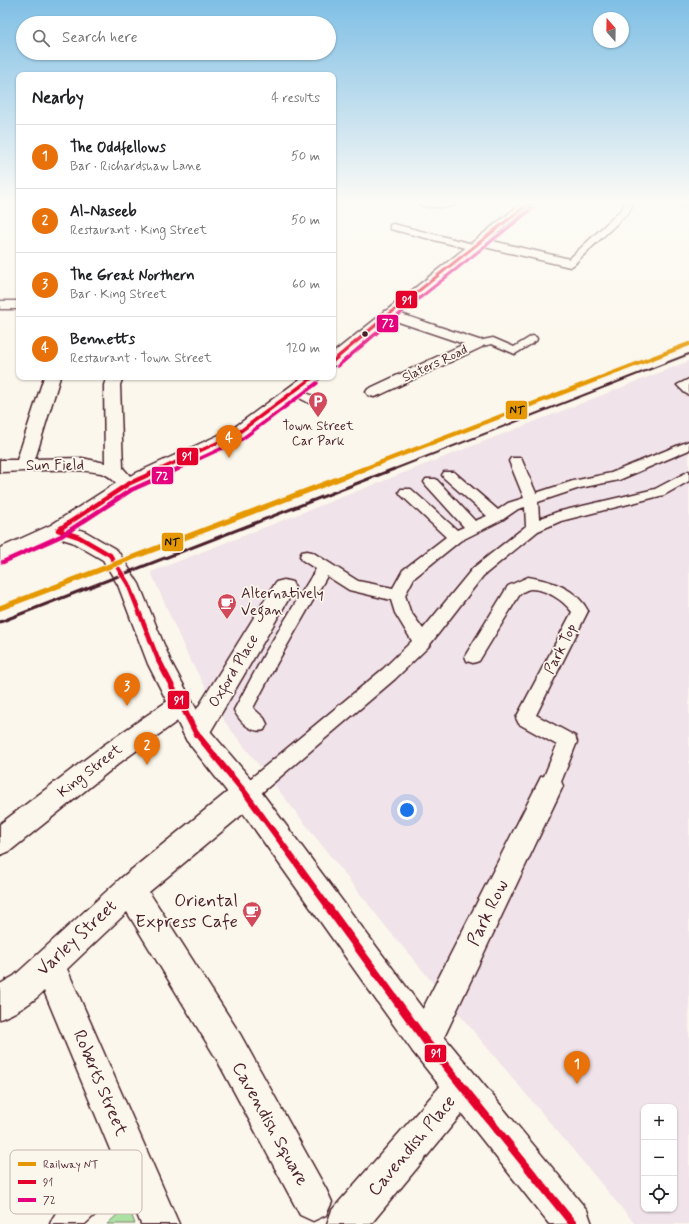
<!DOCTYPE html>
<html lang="en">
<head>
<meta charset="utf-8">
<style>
	:root { --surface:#fff; --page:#f6f6f6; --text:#202124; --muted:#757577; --line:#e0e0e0; --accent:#ea580c }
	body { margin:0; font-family:Mynerve,sans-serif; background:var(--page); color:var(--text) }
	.controls { position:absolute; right:12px; bottom:12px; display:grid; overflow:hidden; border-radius:8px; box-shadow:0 1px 3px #0004 }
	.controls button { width:36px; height:36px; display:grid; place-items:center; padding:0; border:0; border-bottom:1px solid var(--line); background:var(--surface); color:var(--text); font:20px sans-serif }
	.compass { position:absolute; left:593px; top:12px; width:36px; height:36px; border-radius:50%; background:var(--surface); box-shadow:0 1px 3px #0004; rotate:340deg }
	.you { position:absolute; left:407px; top:810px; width:14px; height:14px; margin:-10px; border:3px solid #fff; border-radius:50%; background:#1a73e8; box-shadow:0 0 0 6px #1a73e833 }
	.badge { display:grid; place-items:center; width:26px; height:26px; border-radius:50%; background:var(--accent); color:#fff; font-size:13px; font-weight:700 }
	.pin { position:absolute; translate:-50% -33px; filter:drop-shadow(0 1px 2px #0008) }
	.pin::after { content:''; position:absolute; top:21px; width:14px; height:12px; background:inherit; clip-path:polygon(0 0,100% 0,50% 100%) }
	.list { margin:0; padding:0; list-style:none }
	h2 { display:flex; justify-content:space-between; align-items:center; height:52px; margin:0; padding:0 16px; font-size:17px }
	h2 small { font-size:13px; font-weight:400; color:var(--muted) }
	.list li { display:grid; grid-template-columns:26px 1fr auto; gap:12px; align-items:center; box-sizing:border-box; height:64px; padding:0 16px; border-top:1px solid var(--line) }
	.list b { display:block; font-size:15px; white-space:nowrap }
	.list p { margin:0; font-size:13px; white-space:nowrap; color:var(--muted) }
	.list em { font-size:13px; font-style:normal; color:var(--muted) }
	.icon { flex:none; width:22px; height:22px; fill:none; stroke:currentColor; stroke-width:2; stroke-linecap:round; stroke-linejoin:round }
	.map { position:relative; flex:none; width:689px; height:1224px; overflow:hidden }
	.search { position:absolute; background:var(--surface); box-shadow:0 1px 3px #0004; left:16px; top:16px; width:320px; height:44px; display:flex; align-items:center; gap:10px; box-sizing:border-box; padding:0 14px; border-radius:22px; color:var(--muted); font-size:15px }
	.panel { position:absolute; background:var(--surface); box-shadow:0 1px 3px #0004; left:16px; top:72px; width:320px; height:308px; border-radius:8px }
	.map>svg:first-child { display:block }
	.built { fill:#f0e3e9; fill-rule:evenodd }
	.green { fill:#ace1a4; stroke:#7b8068 }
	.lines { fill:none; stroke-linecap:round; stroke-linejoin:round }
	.service-casing { stroke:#4a1f2b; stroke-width:3 }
	.minor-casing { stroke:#4a1f2b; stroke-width:3 }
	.secondary-casing { stroke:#4a1f2b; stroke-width:3 }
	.path { stroke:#4a1f2b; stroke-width:1.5; stroke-dasharray:0.5 1.5; stroke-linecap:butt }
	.service { fill:#fbf7ec; fill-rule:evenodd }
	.minor { fill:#fbf7ec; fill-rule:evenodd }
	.secondary { fill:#fbf7ec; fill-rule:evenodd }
	.rail-far1 { stroke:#4a1f2b; stroke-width:2 }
	.rail { stroke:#4a1f2b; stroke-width:3 }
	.bus-1-far4-casing { stroke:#fbf7ec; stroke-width:4.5 }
	.bus-1-far3-casing { stroke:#fbf7ec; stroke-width:5.5 }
	.bus-1-far2-casing { stroke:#fbf7ec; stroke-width:8 }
	.bus-1-far1-casing { stroke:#fbf7ec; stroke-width:9 }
	.bus-1-casing { stroke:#fbf7ec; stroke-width:10 }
	.bus-2-far2-casing { stroke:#fbf7ec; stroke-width:4.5 }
	.bus-2-far1-casing { stroke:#fbf7ec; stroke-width:5.5 }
	.bus-2-casing { stroke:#fbf7ec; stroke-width:8 }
	.bus-1-far4 { stroke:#e4002b; stroke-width:3 }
	.bus-1-far3 { stroke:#e4002b; stroke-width:3.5 }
	.bus-1-far2 { stroke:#e4002b; stroke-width:4.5 }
	.bus-1-far1 { stroke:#e4002b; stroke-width:6 }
	.bus-1 { stroke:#e4002b; stroke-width:8 }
	.bus-2-far2 { stroke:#e5007d; stroke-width:3 }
	.bus-2-far1 { stroke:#e5007d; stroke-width:3.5 }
	.bus-2 { stroke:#e5007d; stroke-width:4.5 }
	.rail-1-far1-casing { stroke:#fbf7ec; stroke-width:6 }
	.rail-1-casing { stroke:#fbf7ec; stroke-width:8 }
	.rail-1-far1 { stroke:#e69804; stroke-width:4.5 }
	.rail-1 { stroke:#e69804; stroke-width:5.5 }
	.bus-dot { fill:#4a1f2b; stroke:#fbf7ec; stroke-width:1.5 }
	.labels { text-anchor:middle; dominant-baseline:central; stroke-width:3.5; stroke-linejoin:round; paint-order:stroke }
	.far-street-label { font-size:13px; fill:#4a1f2b; stroke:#fbf7ec }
	.far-poi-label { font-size:13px; fill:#4a1f2b; stroke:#fbf7ec }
	.street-label { font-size:15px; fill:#4a1f2b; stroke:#fbf7ec }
	.poi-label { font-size:15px; fill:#4a1f2b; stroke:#fbf7ec; text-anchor:start }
	.near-poi-label { font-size:18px; fill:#4a1f2b; stroke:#fbf7ec; text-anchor:end }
	.near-street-label { font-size:18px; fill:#4a1f2b; stroke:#fbf7ec }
	.key { fill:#fbf7ec; stroke:#c6b6b2; stroke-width:1 }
	.key-label { font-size:11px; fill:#4a1f2b }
	.line-badge { stroke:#fbf7ec; stroke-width:1.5 }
	.badge-label { font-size:11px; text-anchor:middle; font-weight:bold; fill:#fff }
	.pale-badge-label { font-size:11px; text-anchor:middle; font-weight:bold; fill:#111 }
</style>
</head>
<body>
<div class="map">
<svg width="689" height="1224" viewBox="0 0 689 1224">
	<rect width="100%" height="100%" fill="#fbf7ec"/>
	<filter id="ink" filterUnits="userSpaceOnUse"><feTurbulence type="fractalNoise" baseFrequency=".025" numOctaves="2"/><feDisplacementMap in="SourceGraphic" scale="8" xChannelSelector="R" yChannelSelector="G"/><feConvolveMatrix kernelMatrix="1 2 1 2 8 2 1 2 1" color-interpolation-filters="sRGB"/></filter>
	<g filter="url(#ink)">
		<!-- built -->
		<path class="built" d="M657,203h32v9z
			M689,361v863h-54l-248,-296 -162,-206 -38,-68 -36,-82zM644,1107h30v102h-30z"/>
		<!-- green -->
		<path class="green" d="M128,1205l7,19h-28z"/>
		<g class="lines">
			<!-- service casing -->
			<g class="service-casing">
				<path id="service" d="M418,203h41c-7,5 -34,6 -41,0z
					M625,203h8l-4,9 -56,53h-6v-4l55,-52z
					M393,224l84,21 1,2 -4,3 -84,-21v-4z
					M532,336l4,1 1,2 -1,2 -21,13 -23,-10 -15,3 -5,-3 1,-2 20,-4 21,9z
					M689,379v16l-4,-2 -8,-8z
					M296,388l17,8 2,3 -6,4 -17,-9 -2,-2z
					M689,441v9l-70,30 -39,8 -42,14 1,17 18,-7 98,-23 34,-18v10l-25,14 -103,26 -23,10 -55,45 -55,71 -33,32 -142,121 -7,3 -7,-3 -3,-6 3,-6 144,-119 29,-28 -17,-28 -4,-13 -42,-10 -22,-14 -50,87 -24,45 11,10 3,6 -3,6c-12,4 -25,-9 -30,-20l31,-57 51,-84 -14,-9 -2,-4 2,-4 5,-1 5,1 46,29 35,7 10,-18 43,-33 -45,-42 -2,-3 2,-3h10l46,41 7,-3 -38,-42 -2,-3 2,-3h10l39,42 12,-5 -43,-38 -2,-3 2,-3h10l44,38 10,-7 16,-5 -15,-37 2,-3h10l15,35 37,-12 38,-8zM525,507l1,19 -53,42 -50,61 -13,-18 -5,-16 9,-17 46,-37 42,-21 16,-11z
					M528,577c24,4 48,11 60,34l-52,104 39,21 2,6 -20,50 -7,3 -7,-3 -3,-6 17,-41 -38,-21 -3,-6 56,-106c-9,-12 -26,-23 -41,-23 -4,0 -8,3 -11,5l-41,67 -6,2 -6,-2 -2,-5 43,-70z
					M88,1188l10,4 4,10 -4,10 -13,12h-35c6,-16 22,-29 38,-36z"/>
			</g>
			<!-- minor casing -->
			<g class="minor-casing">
				<path id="minor" d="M480,238l94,22 2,3 -6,4 -94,-22 -2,-3z
					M0,301h19v8h-19z
					M389,310l93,31 2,3 -2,3 -102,48 -6,2 -6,-2 -2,-3 2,-3 96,-45 -80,-27 -2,-3 2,-3z
					M44,377h16l-25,82 47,-1 23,5 -1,-78 3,-8h16l-3,8 3,83 14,16 -2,4c-17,5 -20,-12 -34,-15 -33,-6 -68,-2 -101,-1v-12h17z
					M284,580l8,2 3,6 -90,153 -9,3 -9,-3 -4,-8 4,-8 89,-143z
					M181,695l9,3 3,7 -3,7 -68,49 -112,90 -10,4v-31l104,-79 68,-47z
					M550,774l9,3 4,9 -126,266 -12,5 -12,-5 -5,-12 5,-12 128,-251z
					M246,781l10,4 3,9 -3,9 -107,89 91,142 86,155 6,13 -6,13 -13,6 -13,-6 -84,-157 -89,-146 -60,57 112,255h-38l-97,-233c-12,12 -28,22 -44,28v-35l14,-8 106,-97 116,-94z
					M462,1070l12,5 5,12 -5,12 -103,125h-44l5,-14 118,-135z"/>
			</g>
			<!-- secondary casing -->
			<g class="secondary-casing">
				<path id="secondary" d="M522,203h12l-196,161 -5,2v-13z
					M303,377h18l-77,60 -109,51 -60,40 11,4 31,18 22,34 32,78 34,63 51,60 181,243 150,182 5,14h-43l-136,-172 -177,-249 -49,-62 -39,-77 -30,-79 -15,-25 -31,-18 -13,-4 -59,25v-15l51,-23 70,-45 111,-51z"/>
			</g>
			<!-- path -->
			<path class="path" d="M674,203l6,3 9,-3"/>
			<!-- service -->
			<use href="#service" class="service"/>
			<!-- minor -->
			<use href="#minor" class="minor"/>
			<!-- secondary -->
			<use href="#secondary" class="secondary"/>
			<!-- rail-far1 -->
			<path class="rail-far1" d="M392,470l297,-116"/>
			<!-- rail -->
			<path class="rail" d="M0,622l394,-153"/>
			<!-- bus-1-far4 casing -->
			<g class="bus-1-far4-casing">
				<path id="bus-1-far4" d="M382,320l147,-117"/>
			</g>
			<!-- bus-1-far3 casing -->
			<g class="bus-1-far3-casing">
				<path id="bus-1-far3" d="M333,361l50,-42
					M159,470l79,-37 75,-56"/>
			</g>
			<!-- bus-1-far2 casing -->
			<g class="bus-1-far2-casing">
				<path id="bus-1-far2" d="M58,530l21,7 31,18 18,29 31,78
					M58,530l70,-46 33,-15"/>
			</g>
			<!-- bus-1-far1 casing -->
			<g class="bus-1-far1-casing">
				<path id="bus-1-far1" d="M159,661l37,72 50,61 83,114"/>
			</g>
			<!-- bus-1 casing -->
			<g class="bus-1-casing">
				<path id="bus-1" d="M328,907l97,133 148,184"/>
			</g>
			<!-- bus-2-far2 casing -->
			<g class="bus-2-far2-casing">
				<path id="bus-2-far2" d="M392,320l141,-112"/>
			</g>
			<!-- bus-2-far1 casing -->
			<g class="bus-2-far1-casing">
				<path id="bus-2-far1" d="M338,366l55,-47
					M175,470l67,-31 75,-56"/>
			</g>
			<!-- bus-2 casing -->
			<g class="bus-2-casing">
				<path id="bus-2" d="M3,562l58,-26 70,-46 47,-21"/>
			</g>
			<!-- bus-1-far4 -->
			<use href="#bus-1-far4" class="bus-1-far4"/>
			<!-- bus-1-far3 -->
			<use href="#bus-1-far3" class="bus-1-far3"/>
			<!-- bus-1-far2 -->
			<use href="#bus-1-far2" class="bus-1-far2"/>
			<!-- bus-1-far1 -->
			<use href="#bus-1-far1" class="bus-1-far1"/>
			<!-- bus-1 -->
			<use href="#bus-1" class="bus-1"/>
			<!-- bus-2-far2 -->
			<use href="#bus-2-far2" class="bus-2-far2"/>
			<!-- bus-2-far1 -->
			<use href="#bus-2-far1" class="bus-2-far1"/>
			<!-- bus-2 -->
			<use href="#bus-2" class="bus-2"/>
			<!-- rail-1-far1 casing -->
			<g class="rail-1-far1-casing">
				<path id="rail-1-far1" d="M361,470l328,-126"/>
			</g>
			<!-- rail-1 casing -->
			<g class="rail-1-casing">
				<path id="rail-1" d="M0,608l364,-139"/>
			</g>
			<!-- rail-1-far1 -->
			<use href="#rail-1-far1" class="rail-1-far1"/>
			<!-- rail-1 -->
			<use href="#rail-1" class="rail-1"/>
		</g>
	</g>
	<!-- sky -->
	<linearGradient id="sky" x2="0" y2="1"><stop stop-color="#7fbfe5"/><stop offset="0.54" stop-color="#fdfbf6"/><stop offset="1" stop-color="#fdfbf6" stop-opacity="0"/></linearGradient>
	<rect width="689" height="375" fill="url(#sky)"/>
	<!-- icons -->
	<defs>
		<g id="parking-pin" transform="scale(1)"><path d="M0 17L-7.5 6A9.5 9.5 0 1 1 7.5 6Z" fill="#d1495b" stroke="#fbf7ec"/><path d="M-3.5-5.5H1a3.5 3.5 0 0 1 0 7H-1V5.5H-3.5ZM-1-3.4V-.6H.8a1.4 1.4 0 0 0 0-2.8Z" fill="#fff"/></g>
		<g id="cafe-pin" transform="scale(1)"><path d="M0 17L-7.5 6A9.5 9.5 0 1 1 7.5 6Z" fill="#d1495b" stroke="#fbf7ec"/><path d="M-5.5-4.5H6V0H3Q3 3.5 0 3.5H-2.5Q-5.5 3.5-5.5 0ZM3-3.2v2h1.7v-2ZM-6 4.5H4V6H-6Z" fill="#fff"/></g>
	</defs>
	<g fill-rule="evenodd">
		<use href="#parking-pin" x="318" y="401"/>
		<use href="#cafe-pin" x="227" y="603"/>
		<use href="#cafe-pin" x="252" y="911"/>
	</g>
	<!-- markers -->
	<circle class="bus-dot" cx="365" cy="334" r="3.5"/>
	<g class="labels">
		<!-- far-street labels -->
		<g class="far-street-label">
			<text transform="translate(435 364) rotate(-25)">Slaters Road</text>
		</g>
		<!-- far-poi labels -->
		<g class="far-poi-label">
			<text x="318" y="426">Town Street<tspan x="318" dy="15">Car Park</tspan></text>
		</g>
		<!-- street labels -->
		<g class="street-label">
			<text x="55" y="466">Sun Field</text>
			<text transform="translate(561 649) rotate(-63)">Park Top</text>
			<text transform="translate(234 671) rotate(-59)">Oxford Place</text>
			<text transform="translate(90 771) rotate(-38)">King Street</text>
		</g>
		<!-- poi labels -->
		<g class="poi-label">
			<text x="241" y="594">Alternatively<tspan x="241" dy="17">Vegan</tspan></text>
		</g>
		<!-- near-poi labels -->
		<g class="near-poi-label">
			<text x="238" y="901">Oriental<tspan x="238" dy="21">Express Cafe</tspan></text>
		</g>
		<!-- near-street labels -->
		<g class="near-street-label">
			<text transform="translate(488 913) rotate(-64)">Park Row</text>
			<text transform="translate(77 938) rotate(-43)">Varley Street</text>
			<text transform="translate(100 1083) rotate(67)">Roberts Street</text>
			<text transform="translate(270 1124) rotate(61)">Cavendish Square</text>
			<text transform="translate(412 1146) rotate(-50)">Cavendish Place</text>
		</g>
	</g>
	<!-- legend -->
	<rect x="10" y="1150" width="132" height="64" rx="6" class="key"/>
	<rect x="18" y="1162" width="18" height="4" fill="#e69804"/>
	<rect x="18" y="1180" width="18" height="4" fill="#e4002b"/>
	<rect x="18" y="1198" width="18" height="4" fill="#e5007d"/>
	<g class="key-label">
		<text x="43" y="1168">Railway NT</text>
		<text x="43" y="1186">91</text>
		<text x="43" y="1204">72</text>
	</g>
	<g class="line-badge">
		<rect x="395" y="290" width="23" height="19" rx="4" fill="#e4002b"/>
		<rect x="376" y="314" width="23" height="19" rx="4" fill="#e5007d"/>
		<rect x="505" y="400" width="23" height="20" rx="4" fill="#e69804"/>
		<rect x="176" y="447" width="23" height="19" rx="4" fill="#e4002b"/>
		<rect x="151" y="466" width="23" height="19" rx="4" fill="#e5007d"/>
		<rect x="161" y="532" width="23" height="20" rx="4" fill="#e69804"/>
		<rect x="167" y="690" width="23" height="20" rx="4" fill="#e4002b"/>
		<rect x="424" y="1044" width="23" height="19" rx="4" fill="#e4002b"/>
	</g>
	<g class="badge-label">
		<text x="407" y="304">91</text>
		<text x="388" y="327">72</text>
		<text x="187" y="460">91</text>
		<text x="162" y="480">72</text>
		<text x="179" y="704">91</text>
		<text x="436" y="1057">91</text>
	</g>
	<g class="pale-badge-label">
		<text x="517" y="414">NT</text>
		<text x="172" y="546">NT</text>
	</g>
</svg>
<div class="controls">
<button>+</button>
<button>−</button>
<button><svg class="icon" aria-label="locate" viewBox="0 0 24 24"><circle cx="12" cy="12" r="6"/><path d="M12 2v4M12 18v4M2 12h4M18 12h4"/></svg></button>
</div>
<svg class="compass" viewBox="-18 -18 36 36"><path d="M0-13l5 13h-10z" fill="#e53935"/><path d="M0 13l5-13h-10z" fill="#757577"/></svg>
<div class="you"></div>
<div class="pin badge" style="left:577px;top:1084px;background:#e8710a">1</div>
<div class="pin badge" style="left:147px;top:765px;background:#e8710a">2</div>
<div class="pin badge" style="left:127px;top:706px;background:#e8710a">3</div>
<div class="pin badge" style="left:229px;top:458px;background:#e8710a">4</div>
<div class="search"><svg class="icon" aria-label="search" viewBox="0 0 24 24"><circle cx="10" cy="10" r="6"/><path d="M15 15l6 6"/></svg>Search here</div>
<section class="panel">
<h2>Nearby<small>4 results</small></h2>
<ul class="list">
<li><span class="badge" style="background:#e8710a">1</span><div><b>The Oddfellows</b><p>Bar · Richardshaw Lane</p></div><em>50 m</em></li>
<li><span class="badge" style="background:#e8710a">2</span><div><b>Al-Naseeb</b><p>Restaurant · King Street</p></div><em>50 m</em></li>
<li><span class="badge" style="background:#e8710a">3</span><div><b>The Great Northern</b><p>Bar · King Street</p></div><em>60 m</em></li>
<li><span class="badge" style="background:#e8710a">4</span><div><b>Bennetts</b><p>Restaurant · Town Street</p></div><em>120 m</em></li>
</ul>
</section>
</div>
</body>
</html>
